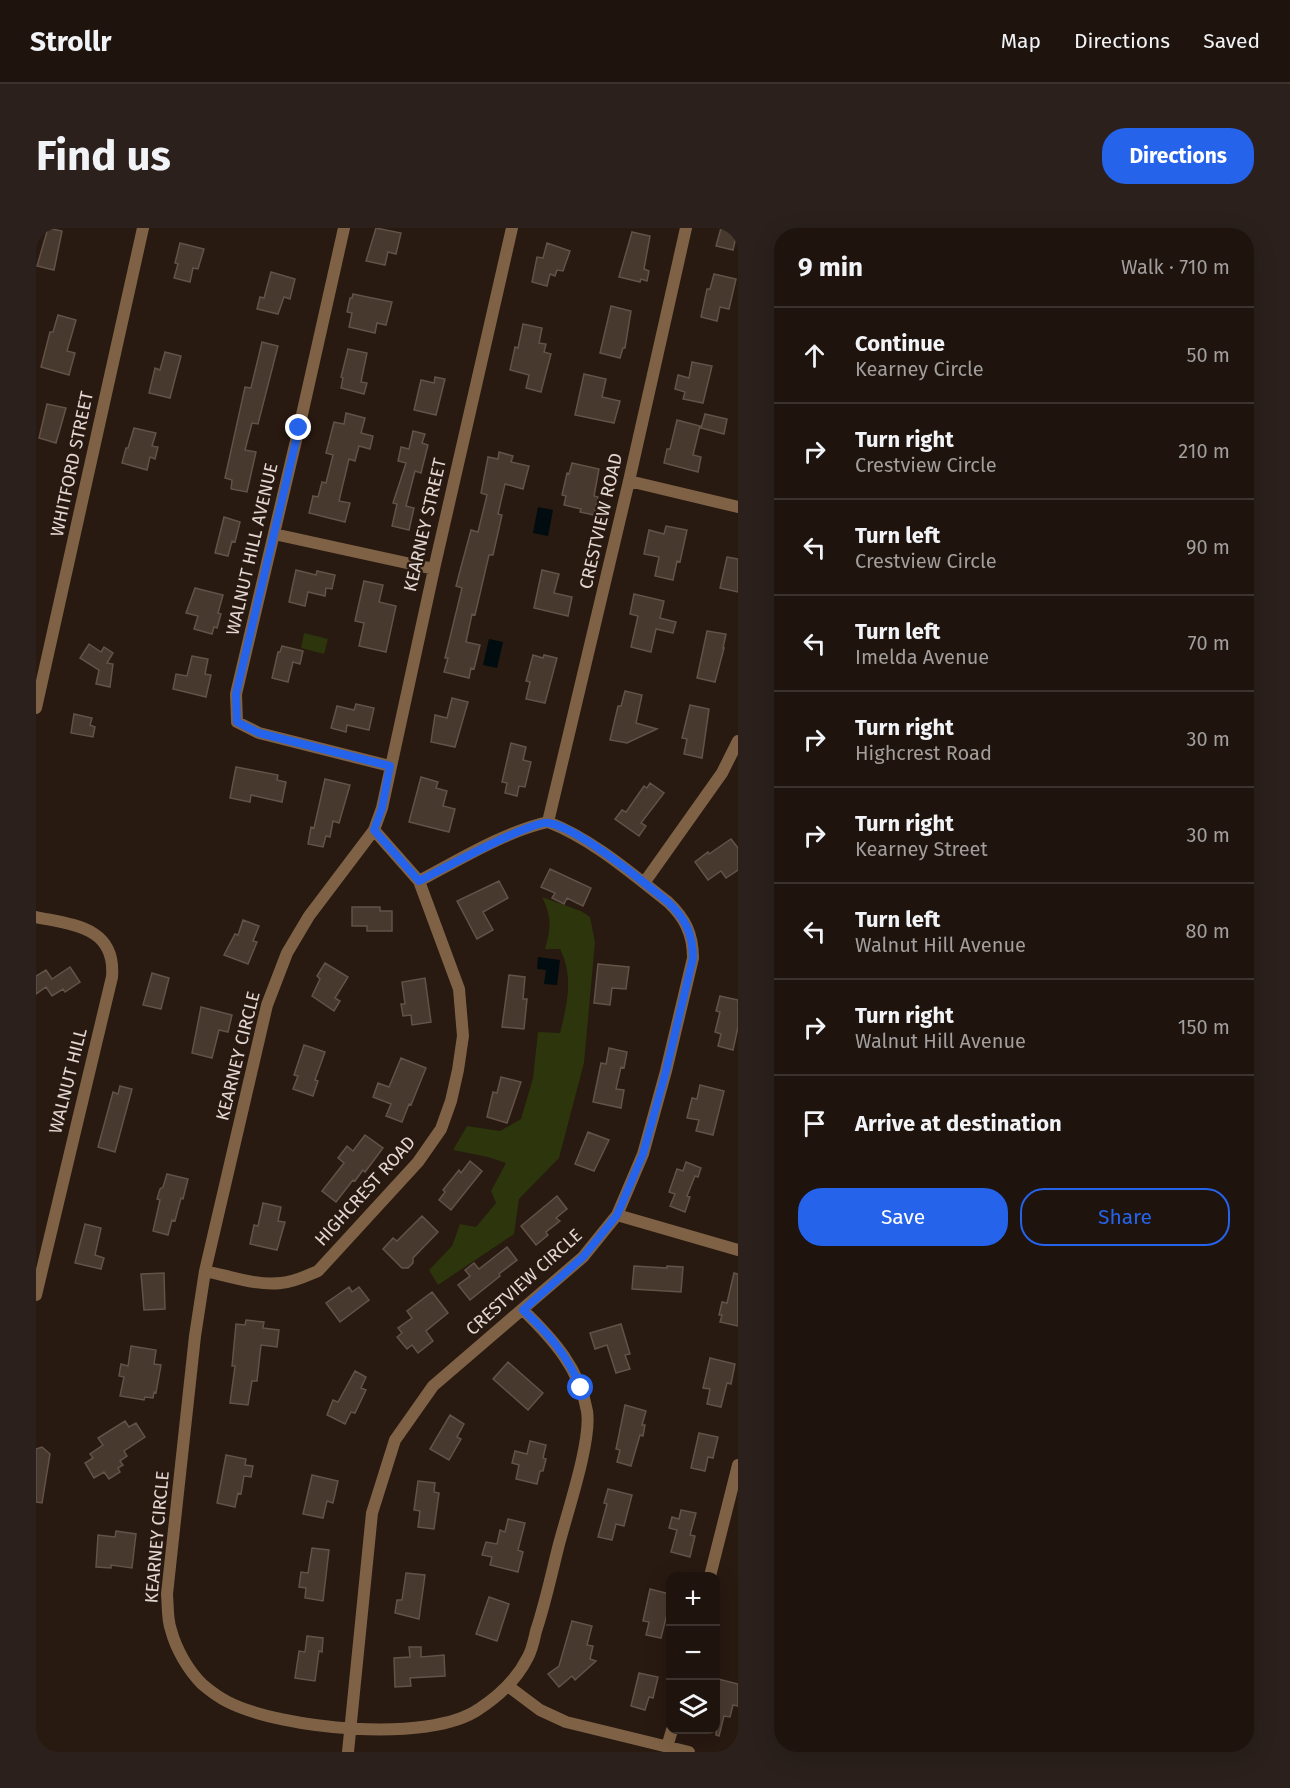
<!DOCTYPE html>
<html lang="en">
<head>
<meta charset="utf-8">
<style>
	:root { --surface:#1e130d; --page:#2b201b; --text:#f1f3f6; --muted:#a19e9d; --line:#3c322e; --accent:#2563eb }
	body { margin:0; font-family:"Fira Sans",sans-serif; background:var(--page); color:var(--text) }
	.controls { position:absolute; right:18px; bottom:18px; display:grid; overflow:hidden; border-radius:12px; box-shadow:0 6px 24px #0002 }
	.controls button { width:54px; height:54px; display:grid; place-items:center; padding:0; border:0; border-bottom:2px solid var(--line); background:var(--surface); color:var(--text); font:30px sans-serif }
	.stop { position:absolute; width:18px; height:18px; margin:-14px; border:4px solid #2563eb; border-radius:50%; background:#fff }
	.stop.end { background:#2563eb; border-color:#fff; box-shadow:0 2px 6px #0008 }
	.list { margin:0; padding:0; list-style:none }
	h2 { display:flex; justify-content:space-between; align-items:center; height:78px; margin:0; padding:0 24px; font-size:26px }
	h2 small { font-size:20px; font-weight:400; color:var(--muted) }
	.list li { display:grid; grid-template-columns:39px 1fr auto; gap:18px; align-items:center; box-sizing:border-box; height:96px; padding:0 24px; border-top:2px solid var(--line) }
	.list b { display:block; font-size:22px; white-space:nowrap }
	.list p { margin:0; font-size:20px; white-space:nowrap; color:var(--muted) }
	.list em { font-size:20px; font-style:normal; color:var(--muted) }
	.actions { display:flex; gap:12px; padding:18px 24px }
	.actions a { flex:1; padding:14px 0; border:2px solid var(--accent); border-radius:24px; text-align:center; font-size:21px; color:var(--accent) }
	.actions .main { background:var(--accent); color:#fff }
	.icon { flex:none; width:33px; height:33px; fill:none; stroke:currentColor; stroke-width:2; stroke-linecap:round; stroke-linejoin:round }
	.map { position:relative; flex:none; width:702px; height:1524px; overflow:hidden; border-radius:24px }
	header { display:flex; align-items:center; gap:36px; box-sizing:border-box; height:84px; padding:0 30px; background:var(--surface); border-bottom:2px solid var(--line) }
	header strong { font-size:28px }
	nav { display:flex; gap:33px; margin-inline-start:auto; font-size:21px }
	.intro { display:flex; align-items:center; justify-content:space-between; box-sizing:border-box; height:144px; padding:0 36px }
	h1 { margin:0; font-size:42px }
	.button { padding:15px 27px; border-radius:24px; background:var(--accent); color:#fff; font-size:21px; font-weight:700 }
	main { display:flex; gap:36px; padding:0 36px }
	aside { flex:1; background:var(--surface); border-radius:24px; box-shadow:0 6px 24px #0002 }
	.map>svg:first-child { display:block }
	.green { fill:#2c350c }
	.water { fill:#000c0f }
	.building { fill:#48392f; stroke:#625247; stroke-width:1.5 }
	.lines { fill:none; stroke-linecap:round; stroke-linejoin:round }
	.street { stroke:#7f6245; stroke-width:12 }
	.route { stroke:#2563eb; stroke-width:8 }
	.labels { text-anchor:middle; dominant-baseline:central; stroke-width:5; stroke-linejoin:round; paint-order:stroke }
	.street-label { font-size:18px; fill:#e2d7d2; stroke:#281911 }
</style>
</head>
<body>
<header>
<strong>Strollr</strong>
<nav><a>Map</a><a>Directions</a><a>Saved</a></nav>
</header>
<div class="intro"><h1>Find us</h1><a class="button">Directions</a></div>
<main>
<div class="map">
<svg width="702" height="1524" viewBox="0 0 702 1524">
	<rect width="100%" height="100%" fill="#281911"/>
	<!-- green -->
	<path class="green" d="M268,405l24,6 -4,15 -23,-6z
		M506,669l39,14 9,6 5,25 -11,121 -25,95 -40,41 -5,35 -76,51 -9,-15 23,-24 8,-22 16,3 20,-24 -5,-12 15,-28 -18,-6 -35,-7 14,-24 33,5 21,-12 12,-41 5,-46 22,1c7,-28 14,-57 0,-84h-15c6,-21 7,-32 -3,-52z"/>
	<!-- water -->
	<path class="water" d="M502,279l15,3 -5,26 -15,-3z
		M453,411l14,3 -6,26 -14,-3z
		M502,729l22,3 -3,25 -13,-1 2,-14 -9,-1z"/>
	<!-- building -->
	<path class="building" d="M12,0l14,3 -8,39 -17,-4z
		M340,0l25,5 -5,21 -8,-2 -3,13 -19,-4z
		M685,0h17l-5,22 -17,-4z
		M596,4l18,4 -6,33 5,2 -2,10 -6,-2 -1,3 -21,-5z
		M144,15l24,6 -6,20 -5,-1 -3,14 -16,-4 4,-14 -3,-1z
		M511,15l23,8 -7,20 -6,-1 -2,6 -5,-2 -3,12 -15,-4 5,-25 6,1z
		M235,44l24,7 -5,20 -6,-2 -6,17 -21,-5 3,-12 4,1z
		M678,46l22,5 -7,30 -9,-2 -3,14 -16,-4 6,-28h3z
		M317,66l39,8 -6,23 -9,-2 -2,10 -26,-6 3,-14 -5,-1 3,-14h2z
		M575,78l20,5 -6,37h-2l-3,10 -20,-5z
		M22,87l18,5 -9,31 8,2 -6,22 -28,-8 9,-35h3z
		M487,96l19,4 -3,15 7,1 -2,8 7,2 -10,38 -15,-4 3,-13 -19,-5 5,-23 3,1z
		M226,114l16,4 -20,78 -6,-1 -7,27 11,2 -9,40 -16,-3 1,-9 -7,-2 20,-91 6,1z
		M312,121l19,4 -6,29 6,1 -3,11 -23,-6 2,-10 -2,-1z
		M129,124l16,4 -11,42 -21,-5 6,-25 5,2z
		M656,134l20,4 -9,37 -20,-4 2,-7 -10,-3 3,-14 11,3z
		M548,146l22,5 -4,18 18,4 -6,22 -39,-8z
		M399,149l10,2 -9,36 -22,-5 7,-30 13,3z
		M11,176l19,4 -10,35 -17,-5z
		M310,185l19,5 -4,15 12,3 -3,13 -11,-3 -4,15 -6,-2 -10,42 11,2 -5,19 -36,-9 4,-17 5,1 4,-15 4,1 7,-28 -7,-2 8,-31 10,2z
		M669,186l22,5 -3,15 -23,-6z
		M641,192l23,6 -7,29 8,2 -3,15 -34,-9 3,-14h3z
		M98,200l22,5 -4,13 6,1 -3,12 -5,-2 -3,13 -25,-7 4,-15h2z
		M377,203l12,3 -3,9 6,2 -7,28 -6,-2 -9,35 8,2 -5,22 -17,-4 5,-22 -4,-1 13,-40 -8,-2 3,-14 8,2z
		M463,224l14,4 -2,6 18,4 -6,23 -18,-5 -7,30 4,1 -9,40h-4l-14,60 -3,-1 -6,28 14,3 -6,24 -3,-1 -2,10 -25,-6 4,-14h-3l17,-70 -6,-2 5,-19 10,-37 7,2 9,-37 -6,-2 7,-36 10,2z
		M536,235l27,6 -5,27 4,1 -4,18 -14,-3 1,-3 -17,-4 2,-9 -4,-1 5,-22 2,1z
		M188,289l16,5 -5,20 -3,-1 -4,15 -13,-3z
		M630,298l21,4 -7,32 -3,-1 -4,19 -18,-4 4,-19 -15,-3 5,-24 15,4z
		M691,329l11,2v33l-18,-4z
		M260,342l20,5 1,-4 18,4 -3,14 -6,-1 -1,8 -17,-4 -3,14 -16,-4z
		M506,342l17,4 -5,19 18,4 -4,19 -34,-8z
		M328,353l19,4 -4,17 17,4 -10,46 -27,-6 5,-23 -9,-2z
		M159,360l28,7 -5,18 3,1 -4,14 -3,-1 -2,7 -18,-5 4,-13 -12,-3z
		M598,366l30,7 -4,17 16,4 -3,11 -17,-4 -5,23 -20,-5 7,-31 -8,-2z
		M671,403l19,3 -3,14h1l-9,34 -18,-4z
		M53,416l12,8 3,-5 9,6 -6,10 6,1 -3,23 -14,-3 3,-14 -19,-12z
		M246,418l21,5 -3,13 -7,-2 -5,20 -16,-4 6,-26h2z
		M497,427l10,3 1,-3 13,3 -12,45 -19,-4 4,-17 -4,-1z
		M156,428l16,3 -3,15 6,1 -5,22 -33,-8 3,-15 11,2z
		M589,463l17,4 -6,28 21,6 -30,14 -17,-3 8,-34h3z
		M416,470l16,4 -13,45 -24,-5 4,-27 12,3z
		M320,476l18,4 -5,22 -22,-5 -1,7 -15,-4 6,-22 17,4z
		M654,477l19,4 -7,49 -18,-4 3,-15 -5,-1z
		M38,486l18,4 -2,7 5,2 -2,10 -22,-4z
		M475,515l15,4 -3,13 8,2 -6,25 -6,-1 -2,10 -12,-3 2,-10 -5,-1z
		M200,539l42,8 -1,5 9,2 -4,20 -31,-7 -1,7 -20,-4z
		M385,549l17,5 -2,6 11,3 -4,15 12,3 -6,23 -40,-10z
		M289,551l25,6 -11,38 -6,-2 -3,16 -4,-1 -3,11 -15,-3 3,-17 3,1z
		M614,555l14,10 -23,30 5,3 -7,10 -24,-17 7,-9 4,2 18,-26 3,2z
		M695,611l7,9v22l-12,8 -5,-7 -13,9 -13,-18 13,-10 1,2z
		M514,641l41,19 -8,18 -16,-8 -3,6 -12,-6 3,-5 -14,-6z
		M463,653l9,17 -25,14 10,18 -16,9 -20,-38z
		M316,679h28v4h12v20h-25v-5h-15z
		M207,692l16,6 -6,15 4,1 -9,22 -24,-9 11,-21 3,1z
		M289,735l23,14 -13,21 5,3 -6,10 -22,-15 8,-17 -3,-3z
		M562,736l31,3 -3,22 -14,-1 -2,17 -16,-2z
		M34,739l10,15 -15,10 -2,-3 -11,7 -6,-9 -10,7v-18l10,-6 6,9z
		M116,745l17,5 -8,31 -18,-4z
		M473,747l16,2 -2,22h4l-3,30 -22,-2z
		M389,750l6,44 -19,3 -1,-10 -8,1 -2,-12h4l-3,-22z
		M684,768l18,4v27l-5,23 -15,-4 3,-12 -6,-2 5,-20 -4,-1z
		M165,779l31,8 -4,17 -9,-2 -7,28 -20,-5z
		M268,817l21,7 -10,28 3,1 -5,15 -20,-7 5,-13 -4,-1z
		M573,820l18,4 -3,16 -3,-1 -5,22 8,1 -3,18 -28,-6 8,-39 5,1z
		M365,830l25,10 -15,37 -2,-1 -7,18 -16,-6 5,-12 -18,-7 5,-14 11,4z
		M465,849l20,5 -14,41 -20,-6 6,-25 4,1z
		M664,857l24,6 -11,44 -17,-4 3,-11 -12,-2 5,-20 5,1z
		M84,858l12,3 -17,63 -17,-5 15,-55 5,2z
		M552,904l21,8 -15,31 -19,-7z
		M329,907l18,13 -18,24 -2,-2 -8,11 -2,-1 -17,22 -14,-11 22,-28 -6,-5 9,-12 6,5z
		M434,933l12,10 -31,39 -12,-10 6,-8 -2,-2 16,-20 2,3z
		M650,934l15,6 -3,9 -3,-1 -8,20 3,1 -5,15 -15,-6 5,-12 -6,-2 8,-23 6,2z
		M131,946l21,5 -5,20 -2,-1 -6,23 -3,-1 -4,15 -15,-4 7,-31 -3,-1 3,-10 3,-2z
		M521,968l10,13 -11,9 4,3 -14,11 2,3 -12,10 -15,-19z
		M227,975l18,4 -3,14 7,1 -8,28 -27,-6 4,-19 4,1z
		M386,988l16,16 -25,26v5l-5,5h-6l-19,-19 10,-11 4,3z
		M49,996l16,4 -6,27 9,3 -3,11 -26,-6z
		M471,1019l10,13 -18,14 1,2 -30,24 -12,-15 12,-9 -5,-6 9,-7 5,6z
		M598,1038l33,2v-2l16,1 -2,25 -49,-3z
		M128,1045l1,36 -21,1 -3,-36z
		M698,1045l4,1v52l-18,-4 2,-7h-3l3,-13 5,1z
		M313,1059l3,5 7,-5 10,13 -29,22 -14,-19z
		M396,1064l16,21 -22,18 7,10 -15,12 -6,-8 -5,4 -10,-12 5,-4 -4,-5 14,-10 -5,-7z
		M210,1092l18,2 -1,6 16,2 -2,17 -16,-2 -4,36h-5l-4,24 -18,-2 5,-37h-3l4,-42 9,1z
		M585,1096l9,30 -5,1 5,14 -14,4 -9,-28 -12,4 -5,-16z
		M95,1118l25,4 -2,14 7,1 -5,28 -2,-1 -1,6 -8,-1 -1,3 -24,-4 4,-19 -5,-1 2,-12 7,2z
		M674,1130l25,6 -4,20 -4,-1 -6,24 -14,-3 3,-15 -7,-1z
		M472,1134l35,31 -15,17 -35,-31z
		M319,1143l11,6 -5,11 5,2 -11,23 -4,-1 -6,12 -18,-9 6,-15 5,2z
		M589,1177l21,6 -4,14h3l-2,11 -3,-1 -9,31 -14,-4 3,-12 -4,-1z
		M414,1187l14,9 -7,13 4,2 -12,21 -19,-11z
		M89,1193l4,6 7,-4 9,14 -21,14 3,5 -7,5 3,4 -5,3 2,4 -11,7 -5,-7 -10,6 -9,-15 8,-5 -3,-4 13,-9 -5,-7z
		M663,1205l19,4 -5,21 -5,-1 -3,14 -14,-3z
		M494,1213l16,4 -3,13 3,1 -3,12h-3l-3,13 -21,-5 3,-14 -7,-2 3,-12 12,3z
		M6,1219l8,7 -8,49 -6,-1v-53z
		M190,1227l20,4 -1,6 8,1 -2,11 -7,-1 -3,18 -3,-1 -3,14 -18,-4z
		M276,1247l26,6 -5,22 -6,-2 -4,17 -20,-4z
		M382,1253l17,2 -1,9 5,1 -5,36 -16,-2 2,-16 -6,-1z
		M572,1261l24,6 -8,31 -8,-2 -4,16 -14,-3 9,-33 -3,-1z
		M645,1282l15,3 -6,22 5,1 -5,21 -19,-5 6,-22 -8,-2 3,-11 7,2z
		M472,1291l17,4 -7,27 5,2 -5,20 -28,-7 2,-8 -10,-2 4,-13 11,2 3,-14 5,2z
		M80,1303l20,3 -4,34 -21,-3v3l-15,-1 2,-32 17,2z
		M276,1320l17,2 -6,51 -18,-3 1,-10 -7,-1 2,-15 7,1z
		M370,1345l19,2 -6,44 -24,-6 2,-13h5z
		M614,1361l20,5v21l-3,-1 -6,24 -15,-3 3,-13 -6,-1z
		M453,1369l20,7 -12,37 -21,-7z
		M536,1393l20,5 -5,19 6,1 -3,13 6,2 -21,19 -3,-4 -13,11 -11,-13 11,-8z
		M271,1408l16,2 -1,14 -3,-1 -4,30 -20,-3 4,-27 6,1z
		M373,1419h12v10l23,-2 1,21 -35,2 1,8 -16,1 -1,-29 16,-1z
		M603,1445l19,4 -5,21 -4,-1 -4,13 -14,-4z
		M682,1451l20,5v22l-5,-1 -3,12 -6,-1 -5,20 -3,-1v-48z"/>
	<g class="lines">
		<!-- street -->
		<path class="street" d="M308,0l-45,200 -63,266 1,28 22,11 131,33
			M476,0l-78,341 -52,239 -8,22 -65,86 -22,37 -20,52 -62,266 -10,65 -28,258c1,11 0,25 4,36 5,19 17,40 31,54 7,6 18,14 26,18 53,27 201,42 251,7 20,-13 38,-30 49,-52 4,-7 6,-17 8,-26 9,-27 15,-55 22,-83 8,-32 34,-107 29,-137 -7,-42 -34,-72 -64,-101
			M593,253l109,26
			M238,306l160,35
			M0,480l107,-480
			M512,594l81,-341 57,-253
			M383,653c38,-20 87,-50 129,-59
			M608,655l78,-110 16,-32
			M0,689c38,8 80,10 76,60l-76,318
			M581,987l121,35
			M169,1043c24,5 52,15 76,12 14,-1 25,-7 37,-12l100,-109 23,-33 10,-28 7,-31 5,-34 -4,-47 -40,-108 -45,-51
			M674,1348l28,-111
			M472,1458l32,24 26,12 123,30
			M631,1519l5,-17
			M312,1524l24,-239 23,-73 38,-54 150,-129 34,-42 26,-61 23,-83 27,-113c0,-24 -8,-40 -25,-56 -37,-29 -76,-63 -120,-80"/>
	</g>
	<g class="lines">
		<!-- route -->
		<path class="route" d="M263,200l-63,266 1,28 22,11 131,33 -8,42 -8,22 45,51c20,-10 114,-62 130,-58 31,6 93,58 119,79 17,16 25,32 25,56l-27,113 -23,83 -26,61 -34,42 -60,53c26,24 44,45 58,78"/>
	</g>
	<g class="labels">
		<!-- street labels -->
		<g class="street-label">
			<text transform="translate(36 236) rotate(-78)">WHITFORD STREET</text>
			<text transform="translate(565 293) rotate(-77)">CRESTVIEW ROAD</text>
			<text transform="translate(389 297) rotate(-77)">KEARNEY STREET</text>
			<text transform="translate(216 321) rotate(-77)">WALNUT HILL AVENUE</text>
			<text transform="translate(202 828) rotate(-76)">KEARNEY CIRCLE</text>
			<text transform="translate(32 853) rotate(-76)">WALNUT HILL</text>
			<text transform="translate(329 963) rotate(-48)">HIGHCREST ROAD</text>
			<text transform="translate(488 1054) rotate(-42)">CRESTVIEW CIRCLE</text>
			<text transform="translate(121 1309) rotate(-85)">KEARNEY CIRCLE</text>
		</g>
	</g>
</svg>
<div class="controls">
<button>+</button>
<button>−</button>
<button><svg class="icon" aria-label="layers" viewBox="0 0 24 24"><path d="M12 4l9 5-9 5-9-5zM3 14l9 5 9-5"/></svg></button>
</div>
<div class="stop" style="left:545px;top:1160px"></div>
<div class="stop end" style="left:263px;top:200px"></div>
</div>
<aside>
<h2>9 min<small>Walk · 710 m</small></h2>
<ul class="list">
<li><svg class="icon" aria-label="ahead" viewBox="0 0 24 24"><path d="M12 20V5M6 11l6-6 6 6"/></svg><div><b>Continue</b><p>Kearney Circle</p></div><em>50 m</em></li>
<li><svg class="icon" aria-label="right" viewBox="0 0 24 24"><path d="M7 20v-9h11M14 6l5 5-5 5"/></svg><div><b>Turn right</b><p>Crestview Circle</p></div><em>210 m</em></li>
<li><svg class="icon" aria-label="left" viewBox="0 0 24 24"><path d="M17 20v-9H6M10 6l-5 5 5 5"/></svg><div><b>Turn left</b><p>Crestview Circle</p></div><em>90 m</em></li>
<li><svg class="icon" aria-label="left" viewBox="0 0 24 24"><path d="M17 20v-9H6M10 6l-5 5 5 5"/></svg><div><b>Turn left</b><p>Imelda Avenue</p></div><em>70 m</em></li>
<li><svg class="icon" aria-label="right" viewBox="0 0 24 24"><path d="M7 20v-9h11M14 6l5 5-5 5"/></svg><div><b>Turn right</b><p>Highcrest Road</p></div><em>30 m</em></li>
<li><svg class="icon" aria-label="right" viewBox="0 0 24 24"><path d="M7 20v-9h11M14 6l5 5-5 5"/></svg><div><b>Turn right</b><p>Kearney Street</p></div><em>30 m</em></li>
<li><svg class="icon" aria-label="left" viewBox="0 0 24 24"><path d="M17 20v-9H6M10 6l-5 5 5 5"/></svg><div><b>Turn left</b><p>Walnut Hill Avenue</p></div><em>80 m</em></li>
<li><svg class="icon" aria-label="right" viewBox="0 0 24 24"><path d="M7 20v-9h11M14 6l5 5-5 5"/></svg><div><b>Turn right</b><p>Walnut Hill Avenue</p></div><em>150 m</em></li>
<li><svg class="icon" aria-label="arrive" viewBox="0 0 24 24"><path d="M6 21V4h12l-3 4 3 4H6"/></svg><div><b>Arrive at destination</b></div></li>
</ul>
<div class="actions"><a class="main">Save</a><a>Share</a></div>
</aside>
</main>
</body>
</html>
